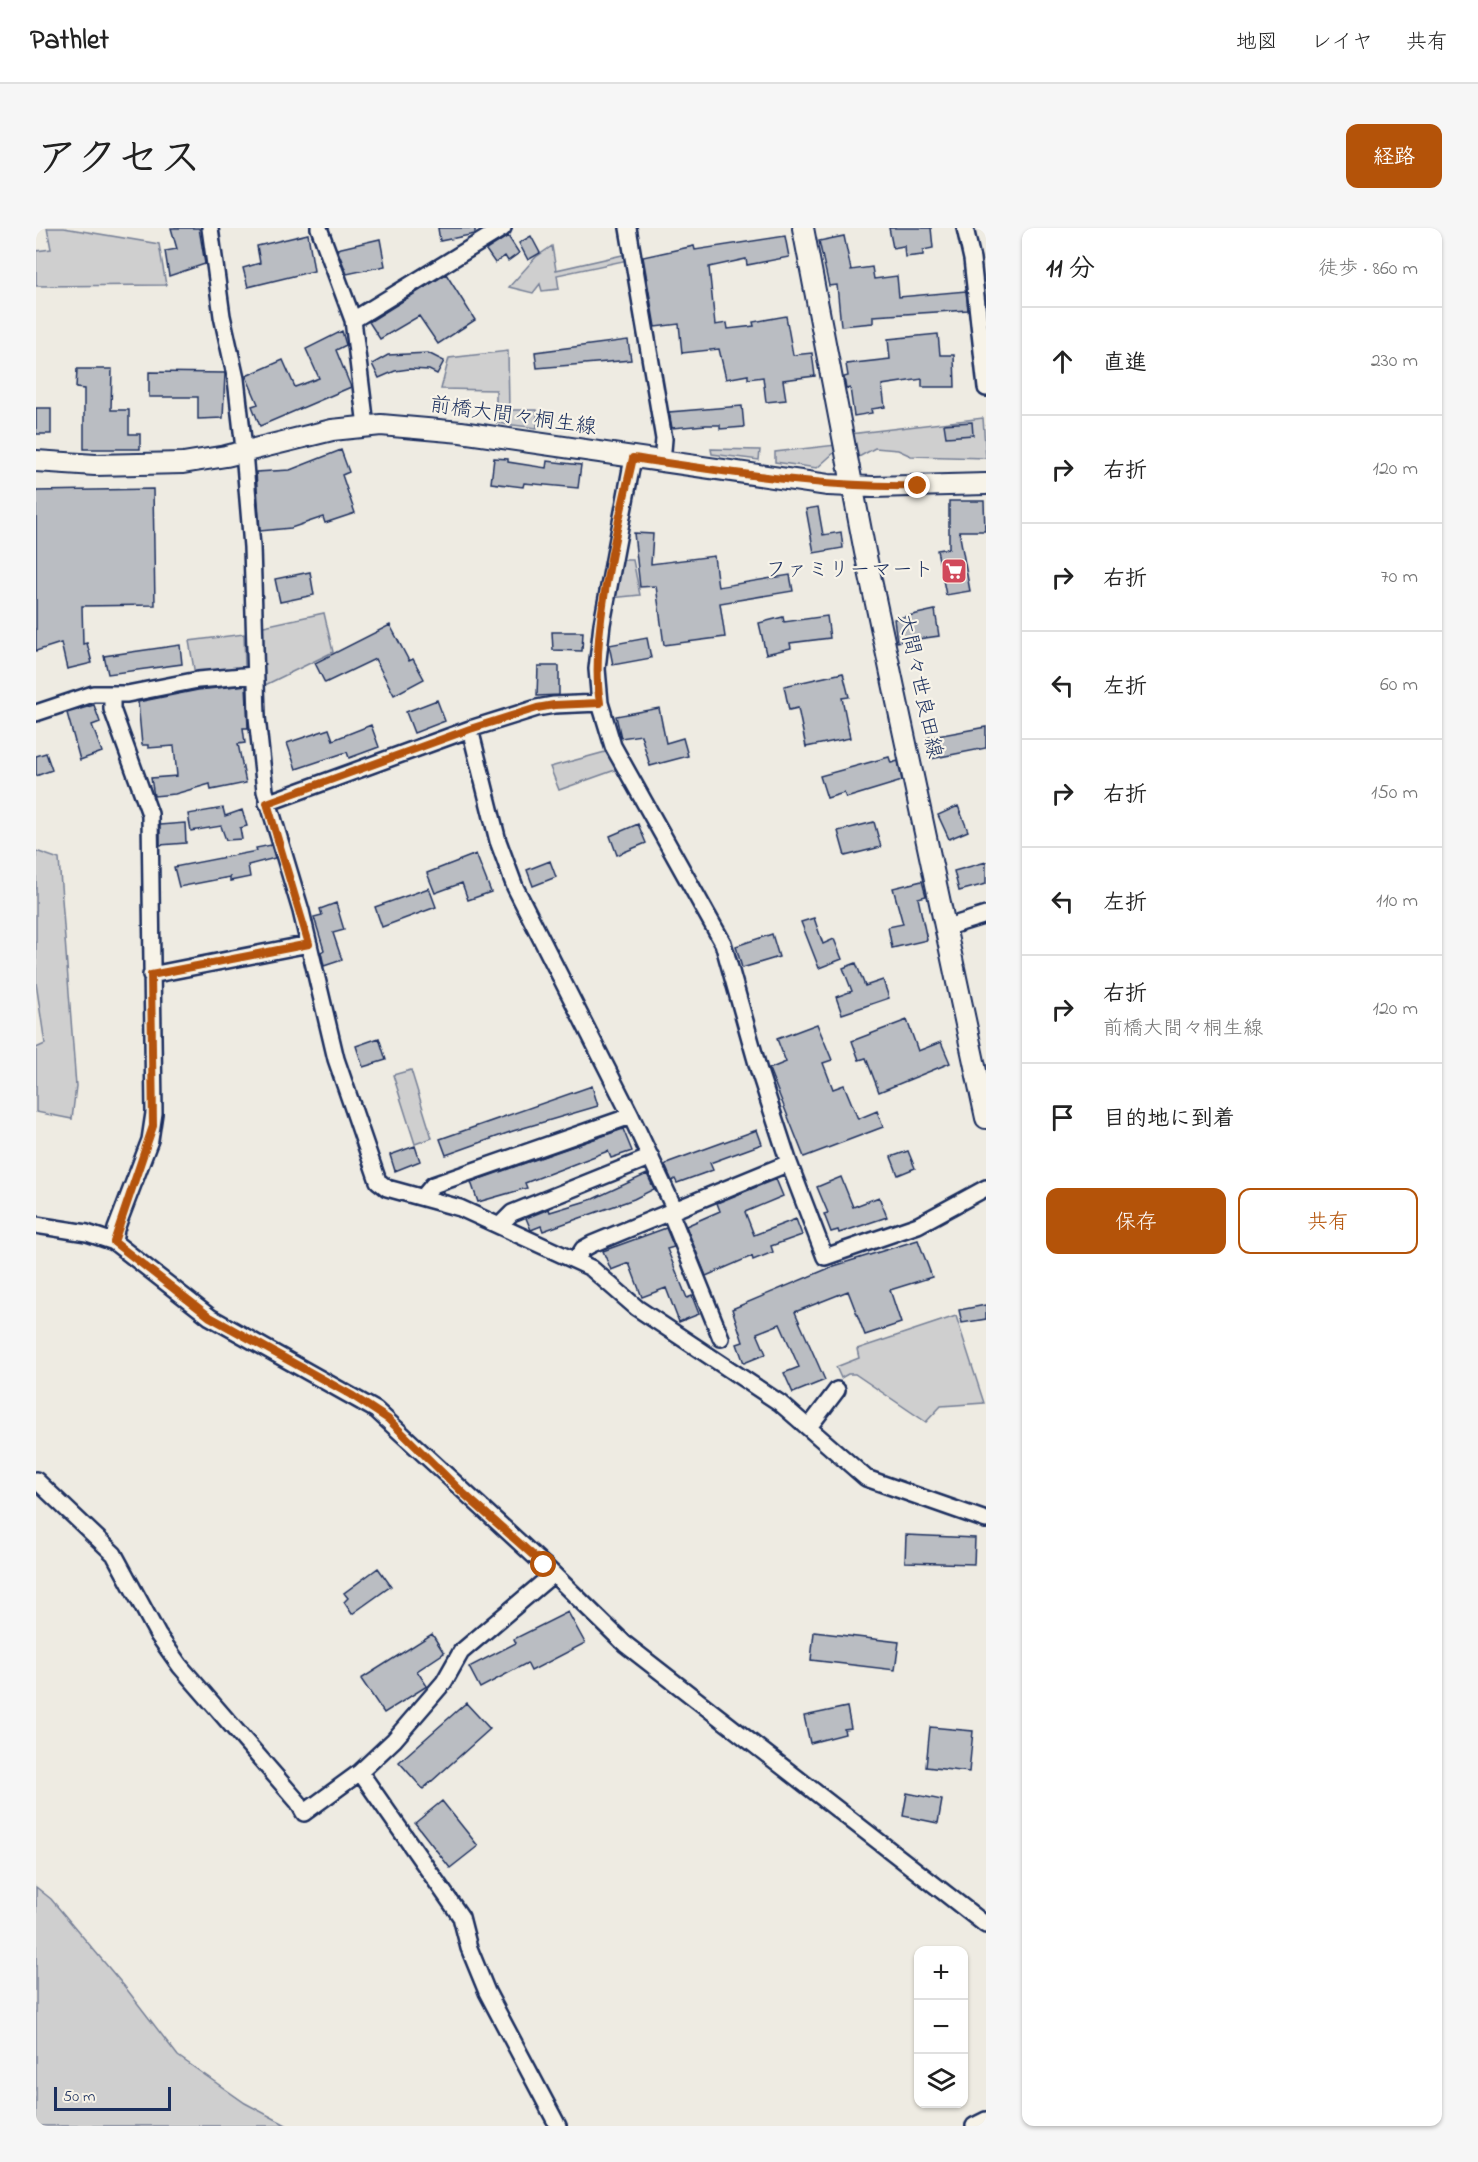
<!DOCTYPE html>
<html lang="ja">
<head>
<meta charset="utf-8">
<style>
	:root { --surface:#fff; --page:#f6f6f6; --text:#222; --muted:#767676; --line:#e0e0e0; --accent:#b45309 }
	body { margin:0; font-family:"Indie Flower","Klee One",sans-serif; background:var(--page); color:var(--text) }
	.controls { position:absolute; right:18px; bottom:18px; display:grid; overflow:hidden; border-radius:12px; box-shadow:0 2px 4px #0004 }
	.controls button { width:54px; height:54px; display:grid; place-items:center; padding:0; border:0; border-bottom:2px solid var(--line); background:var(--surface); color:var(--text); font:30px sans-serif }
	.scale { position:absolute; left:18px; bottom:15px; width:117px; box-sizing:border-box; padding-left:6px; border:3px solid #1b2f5e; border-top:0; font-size:16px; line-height:21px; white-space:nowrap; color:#1b2f5e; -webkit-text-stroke:4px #f7f3e8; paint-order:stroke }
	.stop { position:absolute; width:18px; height:18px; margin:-14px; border:4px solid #b45309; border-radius:50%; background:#fff }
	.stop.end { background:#b45309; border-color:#fff; box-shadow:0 2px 6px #0008 }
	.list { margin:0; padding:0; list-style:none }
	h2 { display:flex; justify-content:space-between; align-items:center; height:78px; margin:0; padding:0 24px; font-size:26px }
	h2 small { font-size:20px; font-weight:400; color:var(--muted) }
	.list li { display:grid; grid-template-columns:39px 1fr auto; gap:18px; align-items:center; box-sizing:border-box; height:108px; padding:0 24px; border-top:2px solid var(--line) }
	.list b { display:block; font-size:22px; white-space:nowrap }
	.list p { margin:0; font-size:20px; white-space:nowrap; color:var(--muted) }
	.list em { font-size:20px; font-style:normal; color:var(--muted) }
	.actions { display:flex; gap:12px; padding:18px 24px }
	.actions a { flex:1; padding:14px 0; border:2px solid var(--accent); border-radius:12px; text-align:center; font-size:21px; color:var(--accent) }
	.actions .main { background:var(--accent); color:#fff }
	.icon { flex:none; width:33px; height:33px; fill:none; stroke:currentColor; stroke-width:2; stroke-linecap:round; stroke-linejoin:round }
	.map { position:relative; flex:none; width:950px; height:1898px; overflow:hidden; border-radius:12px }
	header { display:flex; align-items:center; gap:36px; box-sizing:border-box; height:84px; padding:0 30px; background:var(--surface); border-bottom:2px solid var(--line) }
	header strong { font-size:28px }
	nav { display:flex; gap:33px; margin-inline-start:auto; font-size:21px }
	.intro { display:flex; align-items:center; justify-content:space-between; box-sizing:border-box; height:144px; padding:0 36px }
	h1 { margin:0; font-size:42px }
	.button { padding:15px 27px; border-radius:12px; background:var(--accent); color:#fff; font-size:21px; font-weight:700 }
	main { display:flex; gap:36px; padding:0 36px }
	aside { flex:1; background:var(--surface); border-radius:12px; box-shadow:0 2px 4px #0004 }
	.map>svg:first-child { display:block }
	.green { fill:#cfcfcf; stroke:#757f96; stroke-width:1.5 }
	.building { fill:#babdc2; stroke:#1b2f5e; stroke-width:1.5 }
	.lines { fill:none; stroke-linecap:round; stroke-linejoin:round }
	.minor-casing { stroke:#1b2f5e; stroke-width:20 }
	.major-casing { stroke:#1b2f5e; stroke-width:24 }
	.minor { stroke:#f7f3e8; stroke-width:15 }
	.major { stroke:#f7f3e8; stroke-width:20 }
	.route { stroke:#b45309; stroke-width:8 }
	.labels { text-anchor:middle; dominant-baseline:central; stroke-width:4.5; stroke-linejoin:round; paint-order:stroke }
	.street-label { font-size:21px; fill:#1b2f5e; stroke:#f7f3e8 }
	.poi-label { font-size:21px; fill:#1b2f5e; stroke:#f7f3e8; text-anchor:end }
</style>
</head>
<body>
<header>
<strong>Pathlet</strong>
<nav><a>地図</a><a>レイヤ</a><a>共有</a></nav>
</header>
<div class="intro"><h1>アクセス</h1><a class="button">経路</a></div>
<main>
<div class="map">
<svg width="950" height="1898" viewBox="0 0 950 1898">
	<rect width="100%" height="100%" fill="#eeebe2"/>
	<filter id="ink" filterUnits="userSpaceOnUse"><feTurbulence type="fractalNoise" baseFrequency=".0167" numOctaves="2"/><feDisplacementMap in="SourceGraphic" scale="12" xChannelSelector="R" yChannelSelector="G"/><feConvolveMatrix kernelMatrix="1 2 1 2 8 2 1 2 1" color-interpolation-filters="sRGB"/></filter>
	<g filter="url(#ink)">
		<!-- green -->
		<path class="green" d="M11,0h17l95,16 7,41 -130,1v-35l15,-2z
			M516,18l4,24 71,-16 1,6 -71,15 2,14 -17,2 -2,-7 -7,9 -24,-6 27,-30z
			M472,123l1,59h28v18l-41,-5v-33l-55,-1 8,-31z
			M947,190l3,40 -75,-2 -13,-6 -23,-2 -20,11 -5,-25z
			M800,217v6l-19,17 -42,-6v-10z
			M675,221l49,1 -1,10 -47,-6z
			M581,332h16l7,35 -29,3z
			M288,385l9,39 -72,35 -2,-60z
			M208,406l1,34 -50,7 -6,-34z
			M573,523l9,18 -59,21 -9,-23z
			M0,623l23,8 17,227 -4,33 -36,-7v-64l9,-4 -9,-61z
			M375,842l21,68 -17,6 -22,-69z
			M920,1088l28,87 -43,3 -15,16 -71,-48h-7l-7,4 -5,-11 23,-9 -2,-9z
			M0,1659l15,12 74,88 53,69 67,47 43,23h-252z"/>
		<!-- building -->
		<path class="building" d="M135,0h28l6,36 -36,12 -4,-25 12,-2z
			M402,0h37v6l-35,7z
			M853,0h42l2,20 -10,2v5l-18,2 -1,-11 -11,2z
			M272,6l6,37 -66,16 -5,-19 17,-5 -3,-17z
			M472,8l11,17 -11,8 -3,-5 -10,7 -9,-13z
			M495,8l9,17 -12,7 -9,-17z
			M749,8l4,21 -42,8 -1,-6 -37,8 6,58 12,-2 1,6 26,-3 -1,-4 33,-6 7,39 19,-2 3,23 -32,4 3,20 -20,2 -3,-25 -15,2v-4l-22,4 -7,-30 -37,4 -3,-29 -24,3 -12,-70 51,-11 1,4z
			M808,8l7,34 21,-3 2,12 23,-3 2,21 67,-6 2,19 -95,6v7l-32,3 -4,-41 -8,1 -10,-45z
			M344,11l5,27 -38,8 -10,-25z
			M410,46l29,46 -37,24 -19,-28 -39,23 -11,-17z
			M306,103l4,14 -10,5 15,37 -91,39 -8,-20 6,-2 -12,-28 37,-16 12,27 24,-9 -13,-29z
			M902,106l2,21h14l1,32h-33v-8l-40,6 3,22 -14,2 1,4 -18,3 -4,-28 -4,1 -2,-12 4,-1 -2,-12 44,-5 -2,-20z
			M592,112l3,20 -94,8 -2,-16z
			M392,125l16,8 -7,13 -8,-4 -20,-1 -14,2 -16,7 -7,-14 16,-9z
			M41,141h35l-1,41h18v24h11v15h-56v-60l-8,-1z
			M113,144l76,1 -2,45 -25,1v-22h-49z
			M706,178l2,21 -24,2v-4h-14l-34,3 -3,-16z
			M0,180h15v26h-15z
			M936,194l1,13 -27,2 -2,-13z
			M305,222l8,22 -7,3 13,38 -30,10 -2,-6 -32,11 -31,3 -4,-59 34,-2z
			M458,230l14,1v3l38,6 1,-7 34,4 -3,23 -54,-5 -1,4 -32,-4z
			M117,261l2,116 -73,1 1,38 4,-1 5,20 -25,6 -6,-26 -25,8v-160z
			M913,273h35l1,30h-26l11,60 -24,4 -9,-45 12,-2z
			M782,279l5,28 18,-3 2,16 -29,5 -8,-44z
			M598,305l19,1 -2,30 63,-8 4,31 72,-12 3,16 -73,12 5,34 -61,8 -8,-59 -16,1z
			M274,344l4,23 -34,7 -5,-23z
			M899,382l4,26 -42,6 -3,-23z
			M791,388l3,22 -40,5 1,5 -25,6 -7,-31 24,-6 1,5z
			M354,397l19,36 4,-2 11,20 -30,16 -19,-36 -50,24 -10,-20z
			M516,404h31l-1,19 -29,-1z
			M611,410l4,20 -38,7 -4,-20z
			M144,417l2,19 -74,10 -4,-18z
			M502,438h21v29l-22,1z
			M807,445l6,24 -7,1 8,40 -44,9 -8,-39 -9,2 -5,-24z
			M210,457l2,43h-5l2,15 -7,1 8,39 -35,7 -1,-6 -35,10 -21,2 -3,-18 26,-2 -3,-30 -26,2v-3h-6l-4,-43 60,-12z
			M401,472l8,21 -31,12 -8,-21z
			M58,477l6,17 -8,3 10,27 -22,8 -13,-47z
			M623,480l7,35 17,-5 5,18 -38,10 -9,-31 -20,3 -5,-22z
			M335,497l8,22 -30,11 -2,-6 -51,17 -9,-26 42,-14 4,11z
			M950,499v21l-56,11 -4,-21z
			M10,525l6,17 -16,6v-20z
			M853,529l2,6 7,-2 4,20 -56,17 -2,-5 -17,5 -7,-22z
			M922,578l10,25 -19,8 -11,-24z
			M187,580l2,8 17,-6 5,16 -7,2 2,11 -16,1 -5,-14 -30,5 -3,-17z
			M838,594l7,25 -36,9 -7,-25z
			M149,595l1,20 -26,2v-20z
			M602,596l8,19 -29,12 -7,-19z
			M235,617l4,13 -27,7 2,12 -20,4v-4l-51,10 -5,-20 83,-16 -1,-3z
			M440,626l15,38 -23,8 -6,-17 -27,10 -8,-20z
			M514,633l6,16 -23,9 -6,-16z
			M950,634v22l-27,7 -5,-20z
			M886,653l4,15 -8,2 9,42 -35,8 -4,-21 15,-3 -10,-36z
			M393,660l7,19 -54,20 -7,-20z
			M300,675l8,27 -11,3 9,27 -18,6 -3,-14 3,-2 -10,-33 8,-2 -2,-6z
			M778,690l9,26 11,-5 8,20 -23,9 -18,-46z
			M736,706l7,23 -37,11 -6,-22z
			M820,735l9,23 18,-6 6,18 -47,16 -6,-17 16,-6 -9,-23z
			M871,792l11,31 23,-9 9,21 -71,29 -13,-34 -7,2 -7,-19z
			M781,796l15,36 -9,3 10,26 11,-4 14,34 19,-8 6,16 -79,30 -35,-88 17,-7 -9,-23z
			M343,810l7,22 -23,7 -7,-21z
			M556,858l6,20 -85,25 -67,24 -6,-16z
			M587,901l9,22 -21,7 -3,-7 -83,32 2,5 -49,14 -7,-20z
			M721,902l5,14 -52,19 3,7 -36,13 -2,-4 -3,2 -7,-16 4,-3z
			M379,918l5,15 -25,10 -5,-16z
			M872,923l7,17 -17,7 -7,-18z
			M611,946l7,15 -20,10 -91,32 -2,-5 -10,4 -5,-12 23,-9 1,3 43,-13z
			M805,949l12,30 26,-10 8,20 -48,16 -1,-3 -7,2 -7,-18 4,-1 -11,-26z
			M740,951l7,17 -38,16 9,23 42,-16 6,16 -31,11 2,6 -20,8 -1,-4 -46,20 -20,-50 34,-15 -3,-8z
			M630,1000l8,19 -7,2 20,49 5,-2 7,18 -20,8 -13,-34 -24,9 -13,-34 -18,7 -8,-19z
			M882,1012l14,37 -42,13 11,33 -36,12 -17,-44 -53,21 30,68 -32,13 -9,-20 15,-6 -19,-43 -23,9 9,21 -22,9 -7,-19 6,-2 -11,-33 102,-43z
			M950,1077v14l-24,4 -3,-13z
			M870,1307l69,3 -1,26 -69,-2z
			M342,1340l13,18 -39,28 -8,-12 4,-4 -4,-5z
			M532,1384l17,31 -54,28 -4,-8 -47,25 -11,-21 47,-24 -2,-4z
			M778,1404l85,10 -4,28 -84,-10z
			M396,1406l12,19 -27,18 10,15 -43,27 -23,-34z
			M430,1475l24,26 -67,60 -24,-27z
			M811,1479l4,21 -7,1 1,5 -35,9 -6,-27z
			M894,1499l43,4 -4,41 -43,-5z
			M871,1565l35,7 -4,23 -35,-7z
			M406,1573l36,45 -28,22 -35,-45z"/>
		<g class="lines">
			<!-- minor casing -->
			<g class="minor-casing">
				<path id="minor" d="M174,0l12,88 14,63 7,61 9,107 5,170 8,74 36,120 35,148 42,122 9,7 73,20 131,60 46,40 143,95 86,75 120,42
					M283,0l34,92 13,106
					M592,0l36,211 -2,23
					M929,0l7,31 14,129
					M317,92l150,-92
					M597,230l-31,166 -5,45 3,34 13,43 110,197 36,128 30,92 36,94 93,-32 68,-37
					M76,467v14l38,105 4,299 -4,27 -34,89 -2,13
					M0,485l57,-19h34l71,-14 56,-5
					M434,501l28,112 17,46 116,229 44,94
					M231,575l203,-74 67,-21 17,-3 46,-2
					M911,699l39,-12
					M115,747l158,-31
					M387,969l10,-12 198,-69
					M634,984l51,126
					M0,997l51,8 27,9 96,75 166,93 168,155 81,79 361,281
					M464,997l12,-12 139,-56
					M540,1032l7,-11 9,-5 197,-81
					M773,1199l28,-37
					M0,1252l78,74 44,81 22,31 118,136 6,11 56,-41 34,-32 50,-58 17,-30 92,-78
					M324,1544l101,145 8,31 18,44 71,134
					M938,1898l12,-6"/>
			</g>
			<!-- major casing -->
			<g class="major-casing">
				<path id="major" d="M767,0l62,324 121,566
					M0,233l59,4 88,-2 43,-7 106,-26 49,-5 80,7 367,53 45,2 113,-3"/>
			</g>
			<!-- minor -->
			<use href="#minor" class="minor"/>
			<!-- major -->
			<use href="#major" class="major"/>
		</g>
	</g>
	<g class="lines" filter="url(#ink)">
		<!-- route -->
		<path class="route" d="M508,1337l-81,-72 -75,-74 -35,-23 -143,-79 -96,-75 39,-116 -2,-151 158,-31 -42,-141 203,-74 67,-21 17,-3 46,-2c-11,-67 18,-178 33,-245 95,14 188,30 285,28"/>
	</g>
	<!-- icons -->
	<defs>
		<g id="supermarket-square" transform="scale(1.35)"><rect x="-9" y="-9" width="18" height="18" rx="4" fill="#d1495b" stroke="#f7f3e8"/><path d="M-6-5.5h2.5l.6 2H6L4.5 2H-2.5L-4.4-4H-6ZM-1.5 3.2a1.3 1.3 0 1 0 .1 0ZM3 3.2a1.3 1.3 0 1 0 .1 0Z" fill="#fff"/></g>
	</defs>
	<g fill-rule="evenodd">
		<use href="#supermarket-square" x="918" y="343"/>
	</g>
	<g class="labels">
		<!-- street labels -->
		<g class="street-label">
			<text transform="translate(477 189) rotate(8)">前橋大間々桐生線</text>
			<text transform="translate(883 458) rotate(78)">大間々世良田線</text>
		</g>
		<!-- poi labels -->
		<g class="poi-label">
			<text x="898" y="343">ファミリーマート</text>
		</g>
	</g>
</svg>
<div class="controls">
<button>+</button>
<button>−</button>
<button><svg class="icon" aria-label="layers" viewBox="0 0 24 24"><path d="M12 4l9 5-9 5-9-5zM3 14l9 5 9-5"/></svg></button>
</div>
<div class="scale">50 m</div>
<div class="stop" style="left:508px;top:1337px"></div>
<div class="stop end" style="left:882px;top:258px"></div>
</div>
<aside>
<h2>11 分<small>徒歩 · 860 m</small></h2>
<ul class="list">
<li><svg class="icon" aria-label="ahead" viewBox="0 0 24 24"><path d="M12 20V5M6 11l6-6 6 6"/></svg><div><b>直進</b></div><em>230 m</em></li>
<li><svg class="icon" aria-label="right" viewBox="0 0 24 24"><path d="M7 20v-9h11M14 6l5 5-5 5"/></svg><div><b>右折</b></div><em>120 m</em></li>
<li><svg class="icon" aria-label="right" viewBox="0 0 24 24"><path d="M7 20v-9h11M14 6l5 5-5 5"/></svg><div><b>右折</b></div><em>70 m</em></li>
<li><svg class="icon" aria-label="left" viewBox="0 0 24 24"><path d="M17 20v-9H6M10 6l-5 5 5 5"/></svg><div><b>左折</b></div><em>60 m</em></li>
<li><svg class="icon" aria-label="right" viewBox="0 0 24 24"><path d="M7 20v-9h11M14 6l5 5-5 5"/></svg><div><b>右折</b></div><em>150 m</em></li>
<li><svg class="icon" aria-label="left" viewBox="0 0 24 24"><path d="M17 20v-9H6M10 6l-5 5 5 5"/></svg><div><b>左折</b></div><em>110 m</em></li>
<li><svg class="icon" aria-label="right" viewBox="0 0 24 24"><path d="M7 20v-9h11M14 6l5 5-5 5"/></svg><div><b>右折</b><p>前橋大間々桐生線</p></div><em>120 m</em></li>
<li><svg class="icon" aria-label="arrive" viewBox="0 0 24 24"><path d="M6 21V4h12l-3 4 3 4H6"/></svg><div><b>目的地に到着</b></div></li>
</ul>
<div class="actions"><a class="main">保存</a><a>共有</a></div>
</aside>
</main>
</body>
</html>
